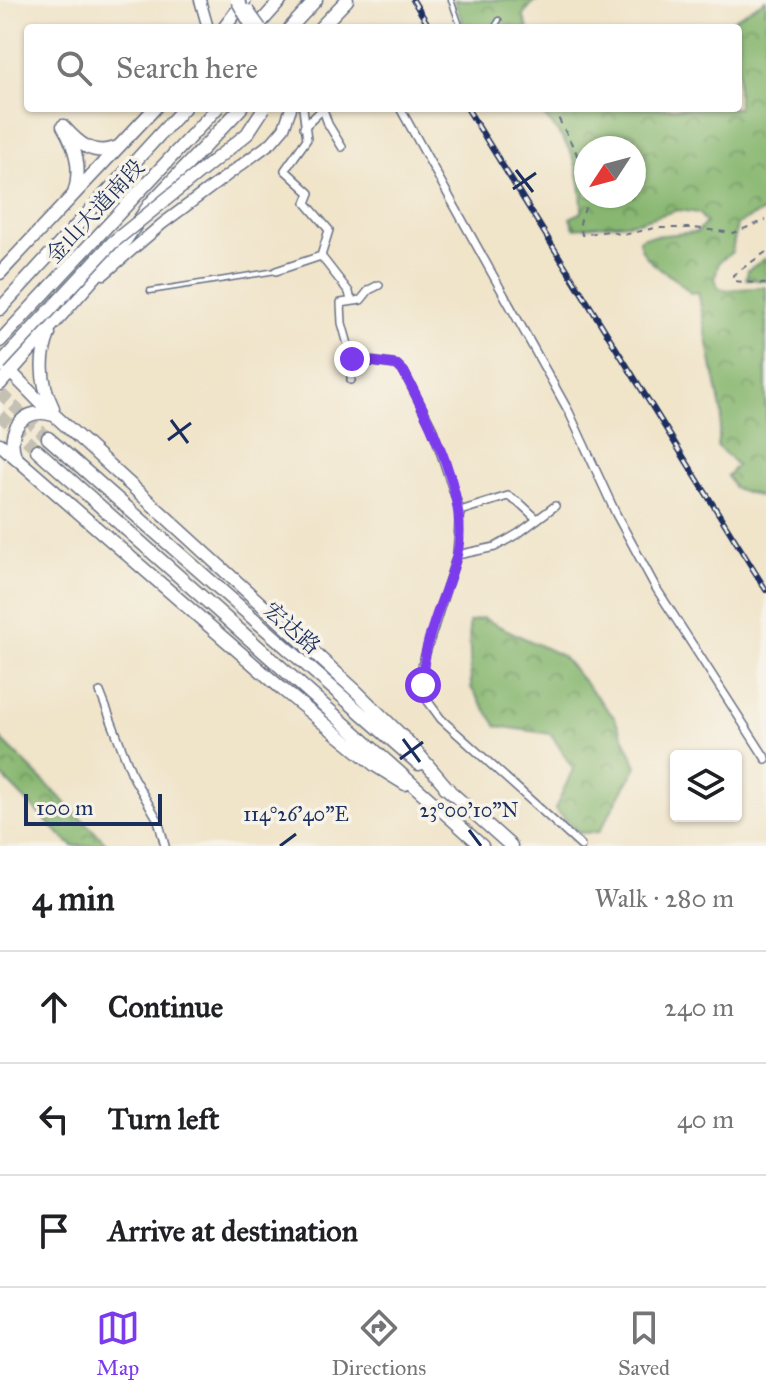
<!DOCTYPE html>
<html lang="en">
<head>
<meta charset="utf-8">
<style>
	:root { --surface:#fff; --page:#f2f2f2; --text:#202124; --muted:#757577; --line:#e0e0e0; --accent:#7c3aed }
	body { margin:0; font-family:"IM FELL Great Primer","Noto Serif SC",serif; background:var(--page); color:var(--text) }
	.controls { position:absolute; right:24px; bottom:24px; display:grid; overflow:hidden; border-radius:8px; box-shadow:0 2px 6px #0004 }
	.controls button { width:72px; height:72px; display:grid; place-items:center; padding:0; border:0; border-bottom:2px solid var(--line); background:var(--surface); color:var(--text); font:40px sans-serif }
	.compass { position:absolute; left:574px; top:136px; width:72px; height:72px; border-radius:50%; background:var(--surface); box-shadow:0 2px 6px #0004; rotate:234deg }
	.scale { position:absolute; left:24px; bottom:20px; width:138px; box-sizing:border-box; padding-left:8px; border:4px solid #1b2f5e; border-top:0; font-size:22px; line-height:28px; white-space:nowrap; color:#1b2f5e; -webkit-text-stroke:6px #f7f3e8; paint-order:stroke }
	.stop { position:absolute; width:24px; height:24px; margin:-18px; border:6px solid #7c3aed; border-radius:50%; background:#fff }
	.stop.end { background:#7c3aed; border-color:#fff; box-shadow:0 2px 8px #0008 }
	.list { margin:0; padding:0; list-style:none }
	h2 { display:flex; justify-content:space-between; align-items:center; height:104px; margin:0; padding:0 32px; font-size:34px }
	h2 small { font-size:26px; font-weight:400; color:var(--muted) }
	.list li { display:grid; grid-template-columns:52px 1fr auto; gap:24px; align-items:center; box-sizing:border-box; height:112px; padding:0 32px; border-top:2px solid var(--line) }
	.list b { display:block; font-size:30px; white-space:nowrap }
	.list em { font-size:26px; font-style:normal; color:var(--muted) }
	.icon { flex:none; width:44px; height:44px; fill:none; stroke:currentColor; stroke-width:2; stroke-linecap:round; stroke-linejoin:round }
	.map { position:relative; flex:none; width:766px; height:846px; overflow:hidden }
	.search { position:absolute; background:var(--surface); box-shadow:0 2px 6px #0004; left:24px; right:24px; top:24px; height:88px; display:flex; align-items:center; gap:20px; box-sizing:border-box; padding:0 28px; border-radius:8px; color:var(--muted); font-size:30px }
	.sheet { height:440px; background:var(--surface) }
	nav { display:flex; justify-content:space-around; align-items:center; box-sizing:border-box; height:112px; border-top:2px solid var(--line); background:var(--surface); font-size:22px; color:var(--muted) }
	nav a { display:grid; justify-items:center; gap:4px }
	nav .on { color:var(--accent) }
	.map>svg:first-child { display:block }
	.forest { fill:url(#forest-crowns); stroke:#527368; stroke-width:2; fill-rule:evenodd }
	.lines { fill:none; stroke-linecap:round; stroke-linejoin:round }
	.primary-tunnel { stroke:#c5c0b4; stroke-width:12; stroke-dasharray:12 6; stroke-linecap:butt }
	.lane-casing { stroke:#666e83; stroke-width:7 }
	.street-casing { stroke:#666e83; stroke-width:10 }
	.secondary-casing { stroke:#666e83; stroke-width:13 }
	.primary-casing { stroke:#666e83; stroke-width:15 }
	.path { stroke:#666e83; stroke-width:2; stroke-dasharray:6 6; stroke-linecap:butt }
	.lane { stroke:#fff; stroke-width:4 }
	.street { stroke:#fff; stroke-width:7 }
	.secondary { stroke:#fff; stroke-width:10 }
	.primary { stroke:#fff; stroke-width:12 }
	.rail-casing { stroke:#1b2f5e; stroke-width:6 }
	.rail { stroke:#f7f3e8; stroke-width:3; stroke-dasharray:9; stroke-linecap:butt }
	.secondary-bridge-casing { stroke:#666e83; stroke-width:13; stroke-linecap:butt }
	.primary-bridge-casing { stroke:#666e83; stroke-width:15; stroke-linecap:butt }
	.secondary-bridge { stroke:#fff; stroke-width:10 }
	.primary-bridge { stroke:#fff; stroke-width:12 }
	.route { stroke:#7c3aed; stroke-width:10 }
	.ticks { fill:none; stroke:#1b2f5e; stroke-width:3 }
	.labels { text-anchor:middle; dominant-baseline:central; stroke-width:7; stroke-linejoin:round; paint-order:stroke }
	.street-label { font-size:22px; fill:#1b2f5e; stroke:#f7f3e8 }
	.ticks-label { font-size:20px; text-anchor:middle; fill:#1b2f5e; stroke:#f7f3e8; stroke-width:7; stroke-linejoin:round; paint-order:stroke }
</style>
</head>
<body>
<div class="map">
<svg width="766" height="846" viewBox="0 0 766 846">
	<defs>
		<pattern id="forest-crowns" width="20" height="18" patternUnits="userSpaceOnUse" patternTransform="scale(2)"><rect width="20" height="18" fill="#88b771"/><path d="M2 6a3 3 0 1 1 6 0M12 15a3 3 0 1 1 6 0" fill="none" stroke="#6e9560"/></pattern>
	</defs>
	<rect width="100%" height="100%" fill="#f7f3e8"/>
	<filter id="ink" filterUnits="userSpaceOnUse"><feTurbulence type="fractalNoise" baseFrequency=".0125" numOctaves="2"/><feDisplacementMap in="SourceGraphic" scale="16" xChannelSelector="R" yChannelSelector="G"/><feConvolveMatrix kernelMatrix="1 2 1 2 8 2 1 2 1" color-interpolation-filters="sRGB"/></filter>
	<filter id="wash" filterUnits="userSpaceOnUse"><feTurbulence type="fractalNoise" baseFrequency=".006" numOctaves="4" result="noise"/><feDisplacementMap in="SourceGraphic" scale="32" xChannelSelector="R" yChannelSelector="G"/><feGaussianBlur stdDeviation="1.8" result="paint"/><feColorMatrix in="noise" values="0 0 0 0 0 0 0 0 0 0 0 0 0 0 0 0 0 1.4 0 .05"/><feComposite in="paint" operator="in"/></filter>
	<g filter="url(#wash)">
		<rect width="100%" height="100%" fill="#f0e4c9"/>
		<!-- forest -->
		<path class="forest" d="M454,0h87l-8,2 -10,14 5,12h-63z
			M766,0v210l-29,14 -5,28 -13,10 -4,16 3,9 8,3 40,-3v212l-32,-11 -7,-12 10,-11 -20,-19 5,-31 -24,-123 -8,1c-14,-19 -49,-28 -51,-53l4,-3 54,-5 9,-9 -7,-10 -21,-3 -41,12 -63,6 -4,-10 12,-6c0,-47 -12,-71 -46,-104h202v-80h-19zM634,148v48h-48v-48z
			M766,258v23l-20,-2 2,-9z
			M482,618l80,38 52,61 23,49 -38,66 -20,1 -24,-24 18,-40 -22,-35 -54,-8 -26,-38 -2,-66z
			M0,738l104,103 4,5h-35l-10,-8 -63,-64z"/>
	</g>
	<g filter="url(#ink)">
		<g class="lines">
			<!-- primary-tunnel -->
			<path class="primary-tunnel" d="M0,393l48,45
				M0,415l37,35"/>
			<!-- lane casing -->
			<g class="lane-casing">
				<path id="lane" d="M451,0l10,28
					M494,28l5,-8
					M150,291l126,-20"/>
			</g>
			<!-- street casing -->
			<g class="street-casing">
				<path id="street" d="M400,108l169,304 47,102 40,74 110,171
					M304,127l19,-18 5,15 14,23
					M321,256l28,36 2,9
					M276,271l45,-15 8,-26 -23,-27 4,-10 -25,-23 22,-31 -4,-31
					M379,285l-10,5 -8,10 -20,3 1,20 10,36 45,6 7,7 28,55 28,84 -3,44 -35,110 5,35 14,19 140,127
					M351,380l1,-21
					M460,511l48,-15 14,9 15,14
					M457,555l38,-8 24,-14 36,-27
					M100,692l33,85 25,43 7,26"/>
			</g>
			<!-- secondary casing -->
			<g class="secondary-casing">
				<path id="secondary" d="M200,0l8,28
					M104,274l58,-50 110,-82 12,-14 7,-20"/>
			</g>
			<!-- primary casing -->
			<g class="primary-casing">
				<path id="primary" d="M224,28l21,-28
					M256,28l25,-28
					M290,28l26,-28
					M320,28l27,-28
					M74,194c8,-25 2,-46 -11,-68 16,18 30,31 55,21
					M0,273l155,-165
					M0,309l184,-201
					M49,334c-10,25 -8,50 4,74
					M0,341l217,-233
					M0,361l39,40 317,290 53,52 40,47
					M0,384l118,-133 32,-47 91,-96
					M48,438l371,326
					M0,444l282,245 94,77 29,18
					M37,450l445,396
					M15,456c-10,-27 11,-50 38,-41
					M445,787l66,59"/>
			</g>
			<!-- path -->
			<path class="path" d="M553,108l23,44 10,35
				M589,196l-9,27 2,12 26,-4 15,4 32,-7h38l40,5 33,-13
				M766,252l-33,23 1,6 32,3"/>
			<!-- lane -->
			<use href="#lane" class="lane"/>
			<!-- street -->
			<use href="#street" class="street"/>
			<!-- secondary -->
			<use href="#secondary" class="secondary"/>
			<!-- primary -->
			<use href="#primary" class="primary"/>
			<!-- rail casing -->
			<g class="rail-casing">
				<path id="rail" d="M413,0l17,28
					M467,108l299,482"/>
			</g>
			<!-- rail -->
			<use href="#rail" class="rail"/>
			<!-- secondary-bridge casing -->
			<g class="secondary-bridge-casing">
				<path id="secondary-bridge" d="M248,10l13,18"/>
			</g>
			<!-- primary-bridge casing -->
			<g class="primary-bridge-casing">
				<path id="primary-bridge" d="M237,0l16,28
					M0,364l112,-121 135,-109 17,-26"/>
			</g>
			<!-- secondary-bridge -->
			<use href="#secondary-bridge" class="secondary-bridge"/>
			<!-- primary-bridge -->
			<use href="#primary-bridge" class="primary-bridge"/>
		</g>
	</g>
	<g class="lines" filter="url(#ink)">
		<!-- route -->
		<path class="route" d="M352,359l45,6 7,7c26,50 68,130 52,187 -12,41 -35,84 -33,126"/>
	</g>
	<!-- ticks -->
	<path class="ticks" d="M516,170l17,22M513,189l23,-16M171,420l17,23M168,440l23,-17M403,739l17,23M400,759l23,-17M469,830l12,16M280,846l16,-12"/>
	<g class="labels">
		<!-- street labels -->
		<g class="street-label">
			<text transform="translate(95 211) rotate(-47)">金山大道南段</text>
			<text transform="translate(292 628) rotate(41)">宏达路</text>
		</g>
	</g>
	<g class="ticks-label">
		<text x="469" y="817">23°00'10"N</text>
		<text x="296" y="821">114°26'40"E</text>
	</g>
</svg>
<div class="controls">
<button><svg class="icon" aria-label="layers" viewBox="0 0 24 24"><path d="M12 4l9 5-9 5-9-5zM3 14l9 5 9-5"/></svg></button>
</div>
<svg class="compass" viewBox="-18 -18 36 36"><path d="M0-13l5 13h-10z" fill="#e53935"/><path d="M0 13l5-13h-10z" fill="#757577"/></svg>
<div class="scale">100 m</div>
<div class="stop" style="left:423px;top:685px"></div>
<div class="stop end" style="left:352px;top:359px"></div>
<div class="search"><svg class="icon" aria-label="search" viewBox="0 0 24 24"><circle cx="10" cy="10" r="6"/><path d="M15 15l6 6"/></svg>Search here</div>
</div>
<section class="sheet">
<h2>4 min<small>Walk · 280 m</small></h2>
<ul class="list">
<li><svg class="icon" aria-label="ahead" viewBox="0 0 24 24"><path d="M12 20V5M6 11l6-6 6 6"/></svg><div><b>Continue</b></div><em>240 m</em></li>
<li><svg class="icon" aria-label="left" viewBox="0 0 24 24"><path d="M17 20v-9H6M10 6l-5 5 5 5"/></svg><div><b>Turn left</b></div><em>40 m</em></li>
<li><svg class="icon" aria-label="arrive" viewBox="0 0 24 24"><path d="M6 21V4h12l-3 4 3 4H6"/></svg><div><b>Arrive at destination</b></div></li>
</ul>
</section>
<nav>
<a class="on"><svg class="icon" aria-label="map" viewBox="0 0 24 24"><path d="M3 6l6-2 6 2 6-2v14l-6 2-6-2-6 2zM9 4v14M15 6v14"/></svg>Map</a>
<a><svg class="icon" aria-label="directions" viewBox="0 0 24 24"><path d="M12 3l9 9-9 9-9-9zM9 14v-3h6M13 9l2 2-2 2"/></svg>Directions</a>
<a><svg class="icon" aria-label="saved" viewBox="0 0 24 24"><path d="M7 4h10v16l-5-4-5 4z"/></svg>Saved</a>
</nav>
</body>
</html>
